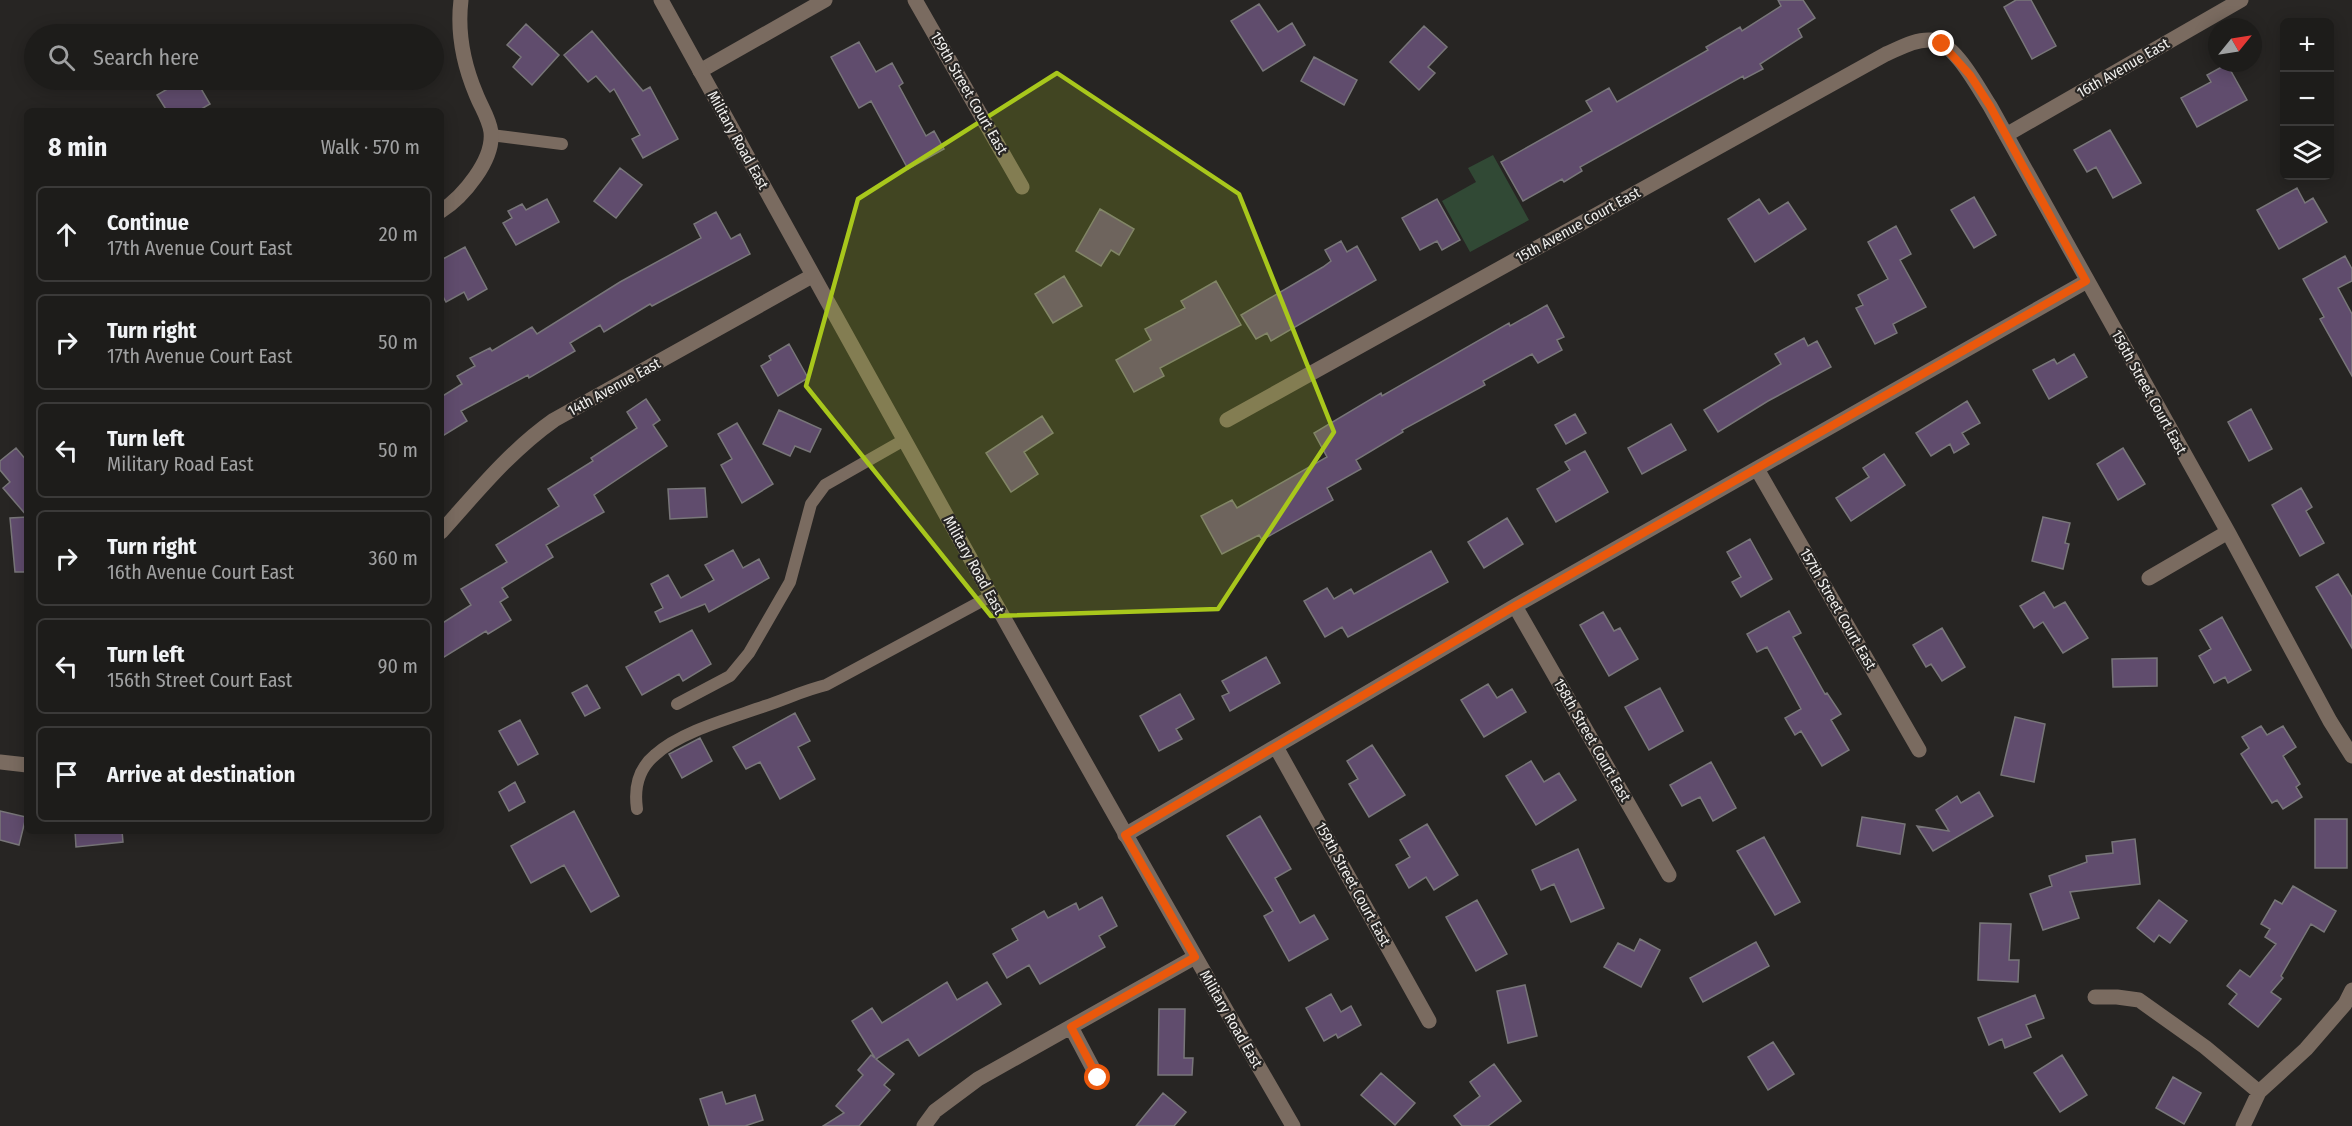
<!DOCTYPE html>
<html lang="en">
<head>
<meta charset="utf-8">
<style>
	:root { --surface:#1d1c1a; --page:#252523; --text:#f1f3f6; --muted:#a0a1a2; --line:#3b3a39 }
	body { margin:0; font-family:"Fira Sans Condensed",sans-serif; background:var(--page); color:var(--text) }
	.controls { position:absolute; right:18px; top:18px; display:grid; overflow:hidden; border-radius:9px; box-shadow:0 3px 15px #0003 }
	.controls button { width:54px; height:54px; display:grid; place-items:center; padding:0; border:0; border-bottom:2px solid var(--line); background:var(--surface); color:var(--text); font:30px sans-serif }
	.compass { position:absolute; left:2208px; top:18px; width:54px; height:54px; border-radius:50%; background:var(--surface); box-shadow:0 3px 15px #0003; rotate:60deg }
	.stop { position:absolute; width:18px; height:18px; margin:-14px; border:4px solid #ea580c; border-radius:50%; background:#fff }
	.stop.end { background:#ea580c; border-color:#fff; box-shadow:0 2px 6px #0008 }
	.list { margin:0; padding:0; list-style:none }
	h2 { display:flex; justify-content:space-between; align-items:center; height:78px; margin:0; padding:0 24px; font-size:26px }
	h2 small { font-size:20px; font-weight:400; color:var(--muted) }
	.list li { display:grid; grid-template-columns:39px 1fr auto; gap:18px; align-items:center; box-sizing:border-box; height:96px; margin:0 12px 12px; padding:0 12px; border:2px solid var(--line); border-radius:9px }
	.list b { display:block; font-size:22px; white-space:nowrap }
	.list p { margin:0; font-size:20px; white-space:nowrap; color:var(--muted) }
	.list em { font-size:20px; font-style:normal; color:var(--muted) }
	.icon { flex:none; width:33px; height:33px; fill:none; stroke:currentColor; stroke-width:2; stroke-linecap:round; stroke-linejoin:round }
	.map { position:relative; flex:none; width:2352px; height:1126px; overflow:hidden }
	.search { position:absolute; background:var(--surface); box-shadow:0 3px 15px #0003; left:24px; top:24px; width:420px; height:66px; display:flex; align-items:center; gap:15px; box-sizing:border-box; padding:0 21px; border-radius:33px; color:var(--muted); font-size:22px }
	.panel { position:absolute; background:var(--surface); box-shadow:0 3px 15px #0003; left:24px; top:108px; width:420px; height:726px; border-radius:9px }
	.map>svg:first-child { display:block }
	.green { fill:#314935 }
	.building { fill:#604c6d; stroke:#787679; stroke-width:1.5 }
	.lines { fill:none; stroke-linecap:round; stroke-linejoin:round }
	.service { stroke:#7a6b60; stroke-width:12 }
	.minor { stroke:#7a6b60; stroke-width:15 }
	.tertiary { stroke:#7a6b60; stroke-width:15 }
	.route { stroke:#ea580c; stroke-width:8 }
	.marked { fill:#a8c71c; fill-opacity:0.2; stroke:#a8c71c; stroke-width:4.5; stroke-linejoin:round }
	.labels { text-anchor:middle; dominant-baseline:central; stroke-width:4.5; stroke-linejoin:round; paint-order:stroke }
	.street-label { font-size:15px; fill:#f0efed; stroke:#272523 }
</style>
</head>
<body>
<div class="map">
<svg width="2352" height="1126" viewBox="0 0 2352 1126">
	<rect width="100%" height="100%" fill="#272523"/>
	<!-- green -->
	<path class="green" d="M1493,155l36,65 -59,32 -28,-51 34,-19 -8,-14z"/>
	<!-- building -->
	<path class="building" d="M1778,0h25l12,18 -17,11 4,8 -42,27 3,5 -19,10 -1,-3 -163,91 2,4 -18,11 -2,-3 -39,22 -22,-39 91,-51 -6,-10 23,-13 8,14 91,-52 -2,-3 34,-20 2,4 39,-25z
		M2016,0h15l25,46 -24,13 -28,-52z
		M1259,4l19,28 14,-9 13,22 -42,26 -32,-50z
		M526,24l33,31 -27,30 -19,-18 8,-10 -14,-12z
		M1424,26l23,21 -19,20 7,6 -16,17 -29,-28z
		M592,31l51,60 7,-4 28,52 -35,19 -11,-19 8,-4 -26,-46 -4,3 -14,-16 -8,6 -24,-27z
		M859,42l17,30 16,-9 11,20 -4,3 27,50 8,-5 10,18 -36,20 -37,-68 -12,7 -28,-51z
		M1314,57l43,23 -13,25 -43,-24z
		M2227,64l20,36 -50,27 -16,-29 30,-16 -4,-7z
		M183,80h13l14,24 -12,7h-31l-10,-16z
		M2110,130l31,53 -28,15 -17,-31 -9,5 -13,-22z
		M620,168l22,17 -26,33 -22,-17z
		M2297,188l8,15 8,-5 14,24 -48,27 -22,-39z
		M1974,197l22,38 -22,13 -23,-38z
		M547,199l12,23 -43,23 -13,-22 9,-5 -4,-7 14,-7 4,6z
		M1437,199l23,41 -18,10 -5,-9 -17,9 -18,-32z
		M1759,199l10,15 19,-12 18,27 -51,33 -27,-43z
		M1100,209l34,20 -15,26 -8,-5 -10,16 -25,-15z
		M716,212l15,27 9,-5 10,20 -98,52 -2,-2 -46,28 -4,-7 -30,18 5,8 -46,27 -1,-3 -67,36 6,10 -26,16v-40l21,-13 -5,-8 18,-10 -5,-8 20,-10 2,3 40,-24 5,7 83,-52 81,-44 -7,-14z
		M1896,226l15,28 -11,6 26,47 -33,17 4,9 -22,11 -19,-36 7,-3 -5,-10 30,-16 -20,-37z
		M1341,241l6,11 10,-6 19,34 -105,61 -4,-8 -11,6 -15,-24 82,-48 8,-6 -6,-11z
		M465,247l22,42 -19,11 -4,-8 -18,10 -5,-9v-33z
		M2345,256l7,13v12l-14,7 14,26v62l-32,-57 4,-2 -21,-38z
		M1064,276l18,30 -29,17 -18,-29z
		M1216,281l25,44 -81,43 4,8 -30,16 -18,-32 35,-20 -6,-11 40,-21 -4,-7z
		M1547,305l17,32 -7,3 5,10 -24,13 -6,-9 -49,27 2,4 -83,45 1,2 -47,28 5,9 -34,19 6,12 -71,40 -3,-5 -37,19 -21,-38 31,-16 5,8 90,-51 -13,-24 67,-40 1,3 127,-73 1,3z
		M1804,338l4,8 9,-5 14,26 -63,34 -50,31 -14,-22 77,-46 -6,-10z
		M789,344l19,34 -30,18 -17,-30 10,-6 -2,-4z
		M2074,354l13,23 -38,22 -16,-29 21,-11 3,5z
		M646,399l14,21 -7,5 14,21 -73,49 10,17 -58,33 7,12 -51,31 6,9 -8,5 11,18 -23,14 -2,-3 -45,28v-35l30,-19 -10,-16 46,-27 -11,-17 63,-39 -11,-17 45,-28 -2,-3 46,-30 -10,-16z
		M1967,401l13,22 -18,10 7,11 -15,9 -4,-9 -19,12 -15,-23z
		M2251,409l21,40 -23,12 -21,-39z
		M779,410l42,19 -11,23 -15,-6 -5,10 -27,-12z
		M1575,414l11,19 -20,11 -11,-19z
		M1042,416l11,17 -29,19 14,22 -27,18 -25,-39z
		M737,423l36,61 -31,19 -21,-38 11,-6 -14,-25z
		M1671,424l15,26 -44,24 -14,-26z
		M16,448l11,13v55l-24,-28 7,-6 -10,-12v-9z
		M2123,448l22,36 -27,16 -21,-36z
		M1585,451l23,41 -52,30 -19,-33 33,-19 -5,-8z
		M1884,454l21,31 -54,36 -15,-23 33,-21 -6,-9z
		M705,488l2,29 -37,2 -2,-30z
		M2301,488l11,19 -6,4 18,32 -24,13 -28,-51z
		M27,517v55h-12l-5,-54z
		M2043,517l27,6 -5,20 4,1 -6,25 -31,-8z
		M1507,518l16,26 -39,24 -16,-26z
		M1750,539l22,40 -31,18 -9,-15 9,-5 -14,-25z
		M733,550l10,18 16,-9 10,19 -60,34 -4,-8 -45,18 -5,-10 8,-4 -12,-24 17,-9 13,23 33,-18 -9,-15z
		M1431,551l17,31 -100,55 -6,-10 -17,10 -21,-36 23,-13 7,11 17,-10 3,5z
		M2338,574l14,23v51l-36,-61z
		M2044,592l10,16 11,-6 23,36 -25,15 -20,-31 -9,6 -14,-22z
		M1789,611l12,22 -8,4 32,57 2,-1 14,21 -10,6 18,30 -27,16 -21,-35 -6,4 -10,-17 16,-9 -34,-62 -10,5 -10,-18z
		M1603,612l11,19 6,-3 18,31 -29,17 -29,-51z
		M2222,617l29,53 -23,13 -3,-6 -11,6 -15,-27 12,-7 -11,-19z
		M1942,628l23,39 -23,14 -11,-17 -5,3 -13,-22z
		M692,630l19,34 -28,17 -4,-7 -37,21 -16,-28z
		M1266,657l14,26 -50,28 -8,-15 7,-3 -7,-12z
		M2157,658v28l-44,1 -1,-28z
		M1488,684l9,14 15,-9 14,23 -42,25 -23,-37z
		M587,685l13,23 -15,8 -13,-23z
		M1660,688l23,43 -34,19 -24,-43z
		M1180,694l14,25 -18,10 6,10 -23,12 -19,-35z
		M795,713l15,28 -12,6 17,32 -35,20 -20,-37 -14,7 -13,-22z
		M2015,717l30,7 -11,58 -33,-7z
		M520,720l18,34 -20,11 -19,-34z
		M2261,726l6,9 16,-9 13,21 -13,9 17,28 -4,3 6,10 -19,12 -6,-9 -5,3 -31,-49 8,-6 -7,-11z
		M700,738l12,23 -30,17 -13,-24z
		M1372,745l33,50 -36,22 -20,-33 9,-5 -11,-18z
		M1531,761l13,21 15,-9 17,27 -40,25 -30,-49z
		M1711,762l25,46 -23,13 -13,-24 -18,9 -12,-21z
		M515,782l10,20 -16,9 -10,-19z
		M1979,792l14,24 -60,35 -16,-25 32,5 -13,-21 21,-14 4,7z
		M0,811l26,6 -7,28 -19,-5z
		M574,811l45,85 -28,16 -27,-47 -33,18 -20,-37z
		M1260,816l31,53 -16,9 25,45 14,-8 14,24 -39,22 -25,-45 9,-5 -46,-75z
		M1862,817l43,7 -5,30 -43,-8z
		M2315,819h32v49h-32z
		M1427,824l31,51 -24,15 -8,-13 -17,11 -13,-23 14,-8 -10,-17z
		M75,831h47l1,11 -47,5z
		M1764,837l36,65 -25,13 -38,-64z
		M2135,839l5,45 -70,8 9,26 -36,12 -13,-36 22,-8 -3,-10 38,-14 -1,-6 27,-3 -1,-11z
		M1578,849l26,59 -33,14 -17,-38 -13,6 -9,-20z
		M2293,886l43,25 -12,21 -13,-8 -30,52 2,2 -12,14 10,7 -23,28 -29,-23 8,-10 -10,-8 13,-16 10,7 26,-33 -11,-7 5,-8 -9,-5 14,-24 7,4z
		M1102,897l15,29 -18,10 6,11 -65,37 -11,-19 -22,13 -14,-24 25,-14 -6,-11 32,-18 4,7 28,-15 3,7z
		M1477,900l30,54 -31,17 -30,-54z
		M2159,900l28,21 -17,22 -11,-8 -5,7 -17,-14z
		M1980,923l31,1 -2,36h10l-1,22 -40,-2z
		M1640,939l20,11 -19,37 -37,-20 14,-24 16,8z
		M1756,942l13,24 -66,36 -13,-24z
		M947,982l10,18 30,-18 14,22 -82,52 -11,-17 -32,20 18,15 -10,11 6,5 -31,36h-36l21,-13 -8,-7 27,-31 -5,-5 13,-15 4,3 -23,-37 20,-13 10,15z
		M1525,985l12,51 -29,7 -11,-52z
		M1331,994l10,18 10,-6 10,19 -23,13 -2,-4 -12,7 -18,-33z
		M2035,995l9,23 -18,7 5,12 -26,11 -3,-9 -13,6 -11,-27z
		M1159,1009h26l-1,49h9l-1,17h-34z
		M1773,1042l21,32 -26,16 -20,-33z
		M2062,1055l25,40 -27,17 -26,-39z
		M1494,1064l27,37 -33,25h-26l-8,-10 26,-20 -10,-14z
		M1381,1073l34,30 -20,22 -34,-30z
		M2173,1077l28,16 -17,31 -28,-16z
		M722,1092l4,12 29,-9 8,25 -18,6h-36l-9,-27z
		M1163,1093l23,19 -12,14h-38z"/>
	<g class="lines">
		<!-- service -->
		<path class="service" d="M491,135l71,9
			M677,704l53,-28 19,-23 41,-71 21,-78 14,-19 79,-45
			M637,809c-3,-21 1,-40 18,-54 26,-24 77,-37 110,-49 21,-7 40,-16 61,-21l165,-89"/>
		<!-- minor -->
		<path class="minor" d="M915,0l107,187
			M700,71l125,-71
			M2006,135l235,-135
			M441,211c22,-14 53,-51 50,-79 -2,-14 -10,-25 -15,-38 -13,-31 -19,-61 -15,-94
			M1227,420l659,-366c14,-6 29,-15 45,-14 24,2 47,48 59,66l238,426 102,189 22,35
			M1757,469l162,281
			M441,532c36,-40 69,-81 113,-112l258,-144
			M2149,578l79,-46
			M1515,606l154,269
			M1276,747l153,274
			M0,762l27,3
			M1125,835l390,-229 572,-325
			M2095,997h22l22,3 66,47 54,45
			M1071,1027l27,51
			M924,1126l11,-15 43,-32 217,-122
			M2243,1126l16,-34 47,-43 39,-45 7,-14"/>
		<!-- tertiary -->
		<path class="tertiary" d="M661,0c208,377 416,754 632,1126"/>
	</g>
	<g class="lines">
		<!-- route -->
		<path class="route" d="M1098,1078l-27,-51 124,-70 -70,-122 390,-229 571,-325 -96,-175 -20,-31 -28,-31"/>
	</g>
	<!-- marked area -->
	<path class="marked" d="M1057,73l182,121 95,238 -116,177 -227,7 -185,-230 52,-187z"/>
	<g class="labels">
		<!-- street labels -->
		<g class="street-label">
			<text transform="translate(2123 68) rotate(-30)">16th Avenue East</text>
			<text transform="translate(969 93) rotate(60)">159th Street Court East</text>
			<text transform="translate(738 140) rotate(61)">Military Road East</text>
			<text transform="translate(1578 225) rotate(-29)">15th Avenue Court East</text>
			<text transform="translate(614 387) rotate(-29)">14th Avenue East</text>
			<text transform="translate(2149 392) rotate(61)">156th Street Court East</text>
			<text transform="translate(974 565) rotate(61)">Military Road East</text>
			<text transform="translate(1838 609) rotate(60)">157th Street Court East</text>
			<text transform="translate(1592 740) rotate(60)">158th Street Court East</text>
			<text transform="translate(1353 884) rotate(61)">159th Street Court East</text>
			<text transform="translate(1231 1019) rotate(60)">Military Road East</text>
		</g>
	</g>
</svg>
<div class="controls">
<button>+</button>
<button>−</button>
<button><svg class="icon" aria-label="layers" viewBox="0 0 24 24"><path d="M12 4l9 5-9 5-9-5zM3 14l9 5 9-5"/></svg></button>
</div>
<svg class="compass" viewBox="-18 -18 36 36"><path d="M0-13l5 13h-10z" fill="#e53935"/><path d="M0 13l5-13h-10z" fill="#a0a1a2"/></svg>
<div class="stop" style="left:1098px;top:1078px"></div>
<div class="stop end" style="left:1942px;top:44px"></div>
<div class="search"><svg class="icon" aria-label="search" viewBox="0 0 24 24"><circle cx="10" cy="10" r="6"/><path d="M15 15l6 6"/></svg>Search here</div>
<section class="panel">
<h2>8 min<small>Walk · 570 m</small></h2>
<ul class="list">
<li><svg class="icon" aria-label="ahead" viewBox="0 0 24 24"><path d="M12 20V5M6 11l6-6 6 6"/></svg><div><b>Continue</b><p>17th Avenue Court East</p></div><em>20 m</em></li>
<li><svg class="icon" aria-label="right" viewBox="0 0 24 24"><path d="M7 20v-9h11M14 6l5 5-5 5"/></svg><div><b>Turn right</b><p>17th Avenue Court East</p></div><em>50 m</em></li>
<li><svg class="icon" aria-label="left" viewBox="0 0 24 24"><path d="M17 20v-9H6M10 6l-5 5 5 5"/></svg><div><b>Turn left</b><p>Military Road East</p></div><em>50 m</em></li>
<li><svg class="icon" aria-label="right" viewBox="0 0 24 24"><path d="M7 20v-9h11M14 6l5 5-5 5"/></svg><div><b>Turn right</b><p>16th Avenue Court East</p></div><em>360 m</em></li>
<li><svg class="icon" aria-label="left" viewBox="0 0 24 24"><path d="M17 20v-9H6M10 6l-5 5 5 5"/></svg><div><b>Turn left</b><p>156th Street Court East</p></div><em>90 m</em></li>
<li><svg class="icon" aria-label="arrive" viewBox="0 0 24 24"><path d="M6 21V4h12l-3 4 3 4H6"/></svg><div><b>Arrive at destination</b></div></li>
</ul>
</section>
</div>
</body>
</html>
